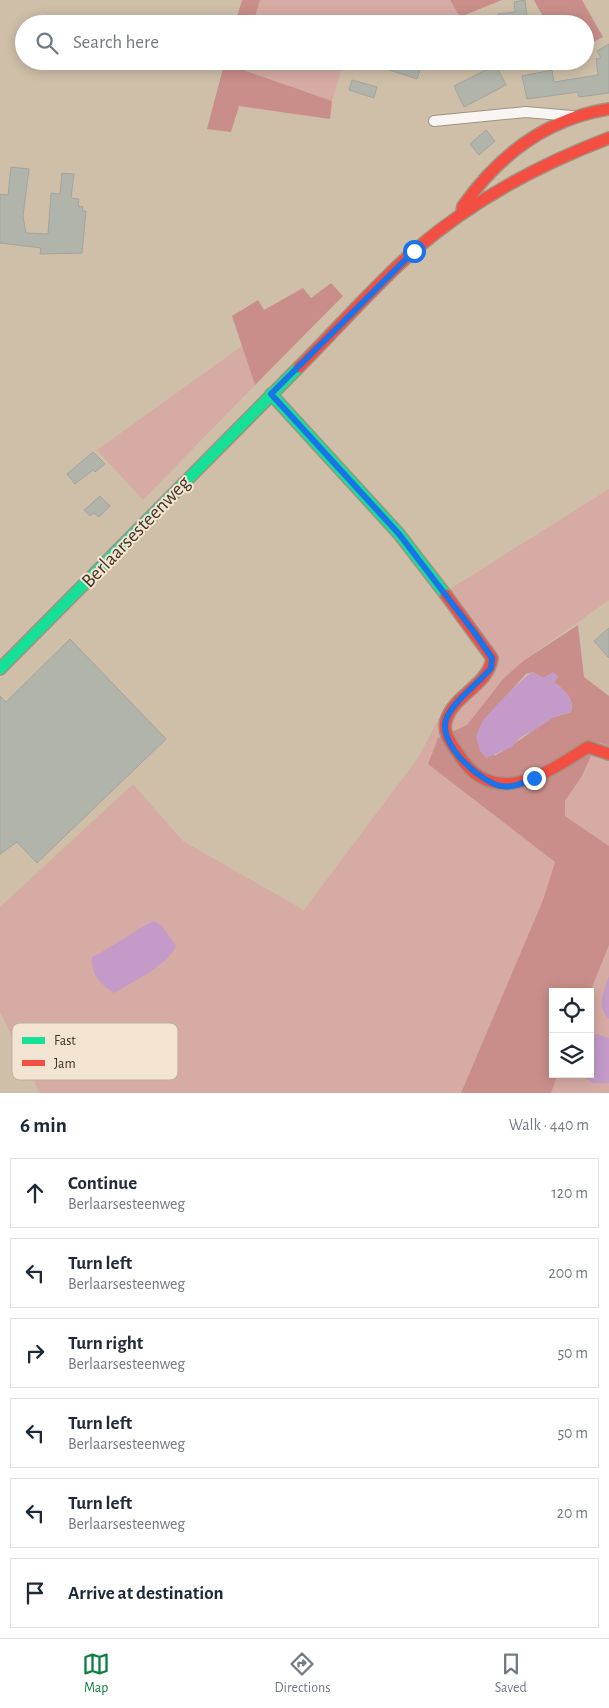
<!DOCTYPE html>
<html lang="en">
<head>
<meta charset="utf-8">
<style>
	:root { --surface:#fff; --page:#f2f2f3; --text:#1f2937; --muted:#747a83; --line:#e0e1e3; --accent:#0b8043 }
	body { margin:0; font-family:"Alegreya Sans",sans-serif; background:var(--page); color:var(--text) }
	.controls { position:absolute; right:15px; bottom:15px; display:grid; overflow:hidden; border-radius:0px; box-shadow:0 2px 12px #0003 }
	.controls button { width:45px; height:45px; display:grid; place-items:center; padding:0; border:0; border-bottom:1px solid var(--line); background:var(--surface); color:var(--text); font:25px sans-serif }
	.stop { position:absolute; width:15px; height:15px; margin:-11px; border:4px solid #1a73e8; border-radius:50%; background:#fff }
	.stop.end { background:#1a73e8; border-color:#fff; box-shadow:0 1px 5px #0008 }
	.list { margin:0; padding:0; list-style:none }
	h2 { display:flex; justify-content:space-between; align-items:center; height:65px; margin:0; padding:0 20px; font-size:21px }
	h2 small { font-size:16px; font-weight:400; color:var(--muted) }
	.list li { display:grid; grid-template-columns:32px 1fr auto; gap:15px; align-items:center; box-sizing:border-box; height:70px; margin:0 10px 10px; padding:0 10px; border:1px solid var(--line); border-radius:0px }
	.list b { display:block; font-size:19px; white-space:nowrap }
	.list p { margin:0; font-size:16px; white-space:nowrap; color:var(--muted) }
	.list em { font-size:16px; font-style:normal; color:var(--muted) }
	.icon { flex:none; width:28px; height:28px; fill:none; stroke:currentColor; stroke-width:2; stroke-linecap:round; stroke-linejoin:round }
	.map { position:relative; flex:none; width:609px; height:1093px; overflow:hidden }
	.search { position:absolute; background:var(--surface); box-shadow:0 2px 12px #0003; left:15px; right:15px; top:15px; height:55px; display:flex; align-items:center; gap:12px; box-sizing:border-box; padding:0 18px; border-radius:28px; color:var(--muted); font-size:19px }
	.sheet { height:545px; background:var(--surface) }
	nav { display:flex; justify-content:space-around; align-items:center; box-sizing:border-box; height:70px; border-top:1px solid var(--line); background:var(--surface); font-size:14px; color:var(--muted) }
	nav a { display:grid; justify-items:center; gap:2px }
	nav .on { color:var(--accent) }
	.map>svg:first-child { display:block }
	.green { fill:#d6aba4 }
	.forest { fill:#c98e89; fill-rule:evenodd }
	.water { fill:#c39ac8 }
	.building { fill:#b0b4aa; stroke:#a1a59b }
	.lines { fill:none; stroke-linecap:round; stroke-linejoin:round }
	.street-casing { stroke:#9f9281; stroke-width:12 }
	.fast-casing { stroke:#9f9281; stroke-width:14 }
	.jam-casing { stroke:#9f9281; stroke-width:14 }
	.street { stroke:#f8f5f2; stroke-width:10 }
	.fast { stroke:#16e098; stroke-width:11 }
	.jam { stroke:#f24e42; stroke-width:11 }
	.route { stroke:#1a73e8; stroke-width:6 }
	.labels { text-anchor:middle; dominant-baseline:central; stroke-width:4; stroke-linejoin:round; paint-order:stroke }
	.street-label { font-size:20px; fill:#3f3424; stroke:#f3e4d1 }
	.key { fill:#f3e4d1; stroke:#bdaf9d; stroke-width:1 }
	.key-label { font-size:14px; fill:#3f3424 }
</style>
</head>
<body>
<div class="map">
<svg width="609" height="1093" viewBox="0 0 609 1093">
	<rect width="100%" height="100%" fill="#cfbfa9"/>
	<!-- green -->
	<path class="green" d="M260,0h190l10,17 -1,7h-206z
		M242,61h102l-12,40 -92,-32z
		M242,346l13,39 -112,115 -46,-50z
		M609,489v111l-86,61 -20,18 -36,46 -29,13 -10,25 127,99 -12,38 -82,193h-421l-40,-81v-105l133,-123 50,57 121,69 114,-152 21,-40 48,-49 1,-9 -38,-71z
		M597,742l12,4v100l-44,-30v-15l17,-25z
		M609,945v148h-58l7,-19h32v-82z"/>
	<!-- forest -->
	<path class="forest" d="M242,0h18l-7,24h-18z
		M450,0h52l-42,17z
		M534,0h48l21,37 -18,9v-22h-38z
		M225,61h17l-2,8 92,32 -2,18 -91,-13 -8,26 -24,-3z
		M331,283l12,13 -88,89 -23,-69 26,-16 6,10 39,-22 8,10z
		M578,625l6,52 25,19v50l-12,-4 -15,34 -17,25v15l44,30v99l-19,47h-37v82h5l-7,19h-90l82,-193 12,-38 -127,-98 10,-26 29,-13 36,-46 20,-18zM533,672l10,6 15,-2 -4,6c10,8 21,16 17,30 -6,3 -14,3 -19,6 -20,12 -37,27 -58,38l10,-58 22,-24z"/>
	<!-- water -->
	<path class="water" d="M533,672l10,6 10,-6 5,4 -4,6c10,8 21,16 17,30l-17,5 -16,11 -17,9 -9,10 -26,11 -6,-7 -4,-15c3,-6 5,-13 9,-18 6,-7 42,-45 48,-46z
		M154,921l8,5 14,20c-8,19 -45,37 -62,47 -13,-8 -24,-20 -22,-36 22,-10 40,-26 62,-36z
		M609,976v43c-13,-13 -5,-28 0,-43z
		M596,1034l13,4v45h-16l-12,-8 9,-1v-36z"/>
	<!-- building -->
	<path class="building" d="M525,0l3,24h-10v-3l-19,3 -1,-10 17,-2 -1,-10z
		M609,44v49l-30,4 -1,-5 -51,7 -5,-23 30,-6 2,12 44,-7 -2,-16 5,-1 -4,-7z
		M368,61h55l-6,18 -49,-16z
		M496,65l10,20 -42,22 -10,-21z
		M352,80l25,7 -3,11 -25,-8z
		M486,130l9,11 -16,14 -9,-11z
		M11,167l18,2 -6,47 3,17 22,1 3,-41 9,1 2,-21 12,1 -3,24 8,1 -1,7 5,1 -1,4h4l-4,42 -42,1 1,-6 -41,-5v-49l8,1z
		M93,452l12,12 -10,8 -2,-2 -18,14 -8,-10z
		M100,496l10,10 -11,11 -5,-4 -4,3 -6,-6z
		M609,628v30l-15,-17z
		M70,639l96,100 -129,124 -20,-21 -17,12v-158l6,6z"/>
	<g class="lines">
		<!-- street casing -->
		<g class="street-casing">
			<path id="street" d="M434,121l92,-9 46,4"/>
		</g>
		<!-- fast casing -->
		<g class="fast-casing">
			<path id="fast" d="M271,394l128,140 47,61
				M0,669l299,-302"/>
		</g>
		<!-- jam casing -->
		<g class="jam-casing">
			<path id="jam" d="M462,211l1,-5c36,-51 83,-87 146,-97
				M299,367c39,-39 75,-81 116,-117 58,-50 123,-85 194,-112
				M446,595l46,63c-3,27 -39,37 -46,63 -4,12 7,25 13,34 36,56 89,17 129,-8l21,7"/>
		</g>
		<!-- street -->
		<use href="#street" class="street"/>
		<!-- fast -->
		<use href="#fast" class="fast"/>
		<!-- jam -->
		<use href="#jam" class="jam"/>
	</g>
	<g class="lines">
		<!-- route -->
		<path class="route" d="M414,251l-143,143 128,140 75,98 18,26 -1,10c-12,15 -40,35 -45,52 -8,24 34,62 55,66 12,2 22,-3 33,-8"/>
	</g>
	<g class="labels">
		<!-- street labels -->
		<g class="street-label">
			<text transform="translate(136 532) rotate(-46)">Berlaarsesteenweg</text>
		</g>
	</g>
	<!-- legend -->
	<rect x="12" y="1023" width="166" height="57" rx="8" class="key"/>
	<rect x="22" y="1037" width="23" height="7" fill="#16e098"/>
	<rect x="22" y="1060" width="23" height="6" fill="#f24e42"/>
	<g class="key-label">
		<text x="54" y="1045">Fast</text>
		<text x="54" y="1068">Jam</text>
	</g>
</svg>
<div class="controls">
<button><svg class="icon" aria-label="locate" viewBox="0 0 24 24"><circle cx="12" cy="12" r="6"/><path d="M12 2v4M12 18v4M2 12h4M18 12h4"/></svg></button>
<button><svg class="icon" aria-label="layers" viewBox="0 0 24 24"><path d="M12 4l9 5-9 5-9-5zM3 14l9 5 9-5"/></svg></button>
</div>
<div class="stop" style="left:414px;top:251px"></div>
<div class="stop end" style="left:534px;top:778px"></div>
<div class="search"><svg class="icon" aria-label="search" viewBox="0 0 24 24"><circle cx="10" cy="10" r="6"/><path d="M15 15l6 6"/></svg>Search here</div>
</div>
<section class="sheet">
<h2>6 min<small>Walk · 440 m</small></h2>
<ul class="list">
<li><svg class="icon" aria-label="ahead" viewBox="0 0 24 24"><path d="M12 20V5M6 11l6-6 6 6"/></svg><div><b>Continue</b><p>Berlaarsesteenweg</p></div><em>120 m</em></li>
<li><svg class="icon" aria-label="left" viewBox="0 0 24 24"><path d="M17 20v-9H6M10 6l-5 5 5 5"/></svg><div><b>Turn left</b><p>Berlaarsesteenweg</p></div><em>200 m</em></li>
<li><svg class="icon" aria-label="right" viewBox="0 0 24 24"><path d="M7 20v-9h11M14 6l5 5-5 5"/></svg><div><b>Turn right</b><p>Berlaarsesteenweg</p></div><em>50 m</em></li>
<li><svg class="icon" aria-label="left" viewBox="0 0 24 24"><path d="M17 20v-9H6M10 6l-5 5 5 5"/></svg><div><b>Turn left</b><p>Berlaarsesteenweg</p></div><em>50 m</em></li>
<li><svg class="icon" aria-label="left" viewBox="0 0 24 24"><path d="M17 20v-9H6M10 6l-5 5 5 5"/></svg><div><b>Turn left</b><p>Berlaarsesteenweg</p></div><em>20 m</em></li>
<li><svg class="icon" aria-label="arrive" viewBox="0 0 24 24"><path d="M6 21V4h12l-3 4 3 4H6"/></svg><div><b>Arrive at destination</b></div></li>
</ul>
</section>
<nav>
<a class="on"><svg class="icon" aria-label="map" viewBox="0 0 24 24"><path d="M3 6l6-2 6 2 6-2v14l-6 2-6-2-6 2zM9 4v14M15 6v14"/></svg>Map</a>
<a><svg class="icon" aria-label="directions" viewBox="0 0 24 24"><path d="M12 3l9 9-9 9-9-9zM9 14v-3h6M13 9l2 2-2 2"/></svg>Directions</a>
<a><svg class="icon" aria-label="saved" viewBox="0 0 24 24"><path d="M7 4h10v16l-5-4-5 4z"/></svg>Saved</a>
</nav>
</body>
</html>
